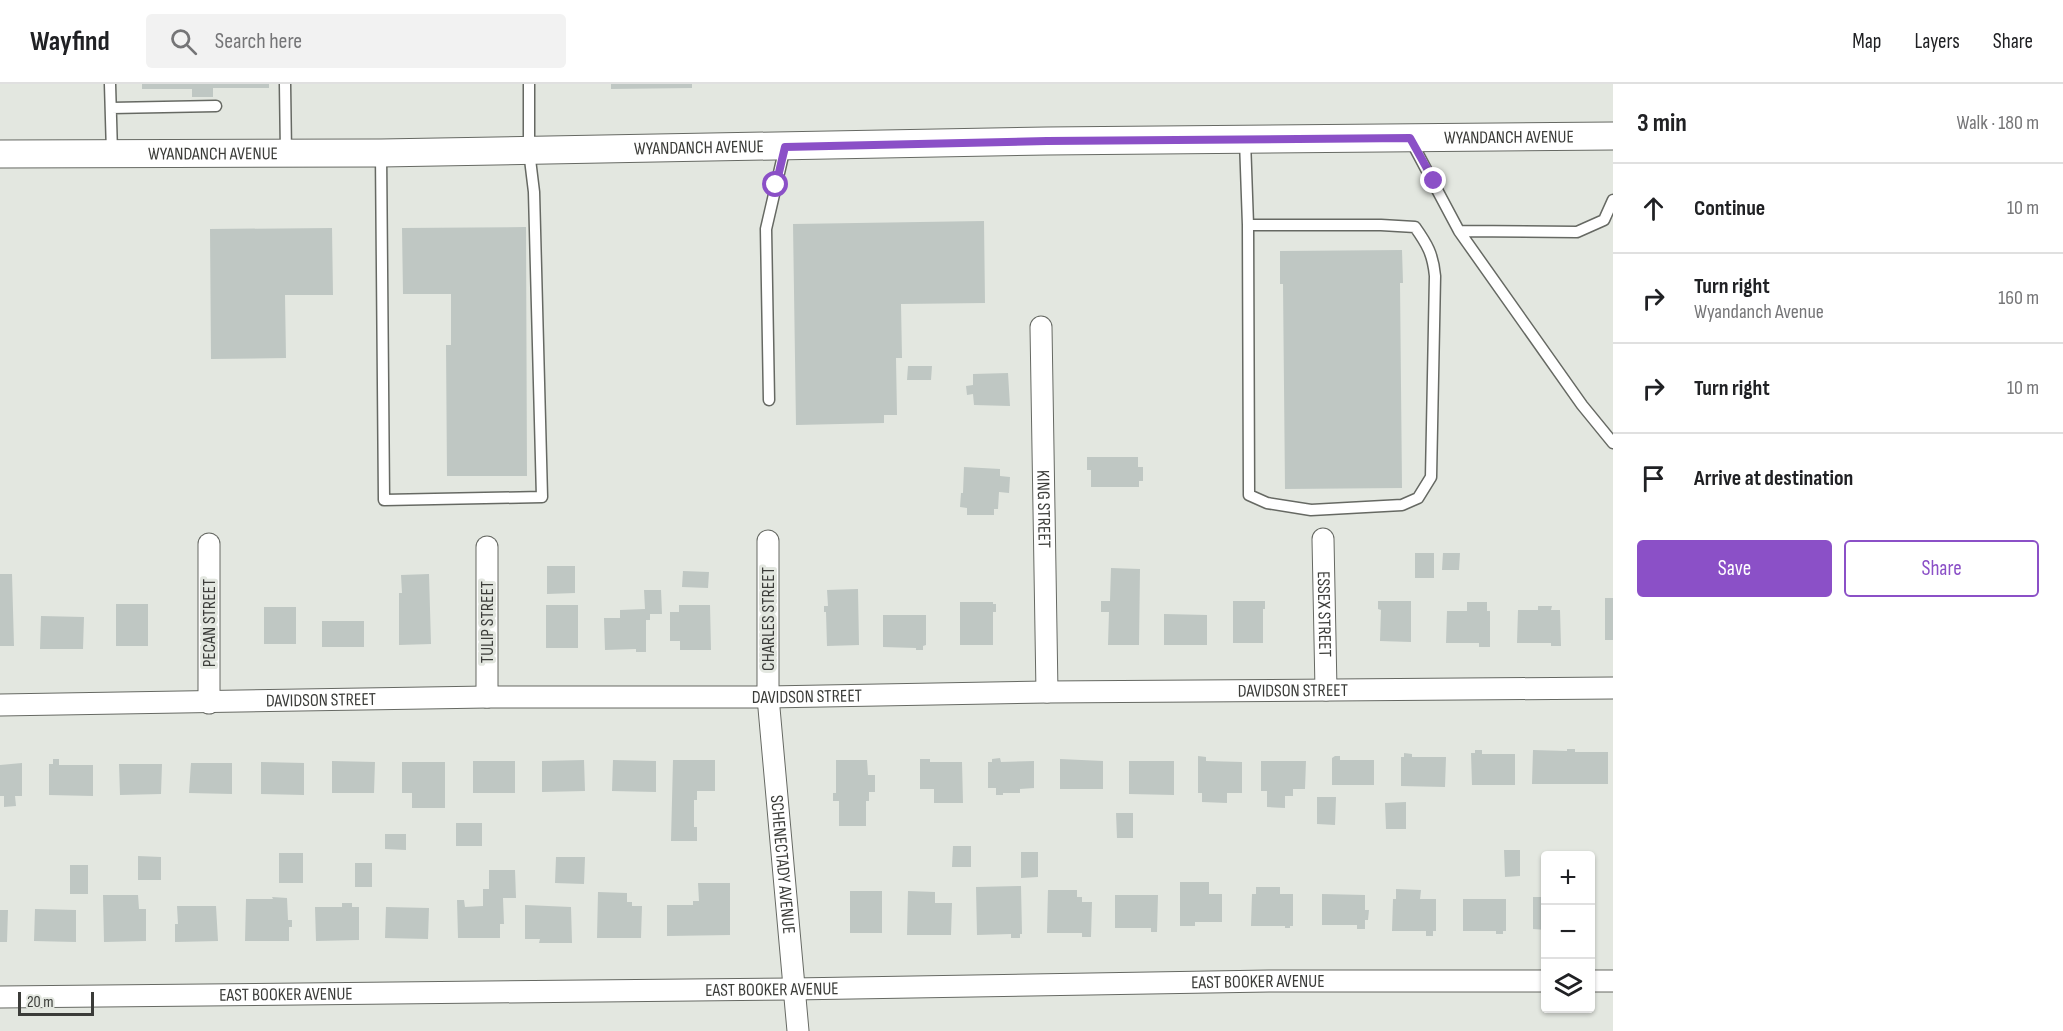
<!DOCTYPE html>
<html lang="en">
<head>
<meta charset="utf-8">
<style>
	:root { --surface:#fff; --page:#f2f2f2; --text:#202124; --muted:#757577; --line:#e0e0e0; --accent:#8b50c7 }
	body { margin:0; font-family:"Sofia Sans Condensed",sans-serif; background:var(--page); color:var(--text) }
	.controls { position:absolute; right:18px; bottom:18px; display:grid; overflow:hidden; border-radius:6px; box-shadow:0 2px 4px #0004 }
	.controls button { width:54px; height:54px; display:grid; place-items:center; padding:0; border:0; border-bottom:2px solid var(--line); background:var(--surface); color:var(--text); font:30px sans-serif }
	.scale { position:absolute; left:18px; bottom:15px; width:76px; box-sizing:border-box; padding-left:6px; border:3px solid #3b3c39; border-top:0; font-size:16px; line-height:21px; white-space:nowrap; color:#3b3c39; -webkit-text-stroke:4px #e3e7e0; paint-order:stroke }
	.stop { position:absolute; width:18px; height:18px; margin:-14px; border:4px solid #8b50c7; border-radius:50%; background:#fff }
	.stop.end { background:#8b50c7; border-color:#fff; box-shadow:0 2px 6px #0008 }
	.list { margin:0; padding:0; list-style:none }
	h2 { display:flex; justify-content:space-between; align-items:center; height:78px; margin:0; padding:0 24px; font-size:26px }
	h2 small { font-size:20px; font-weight:400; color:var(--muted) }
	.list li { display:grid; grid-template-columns:39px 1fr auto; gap:18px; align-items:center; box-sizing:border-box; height:90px; padding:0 24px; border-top:2px solid var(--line) }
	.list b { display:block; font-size:22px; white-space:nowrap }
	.list p { margin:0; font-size:20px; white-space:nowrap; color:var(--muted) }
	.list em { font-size:20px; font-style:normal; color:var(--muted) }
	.actions { display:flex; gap:12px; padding:18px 24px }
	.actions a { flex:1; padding:14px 0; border:2px solid var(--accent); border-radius:6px; text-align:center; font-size:21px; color:var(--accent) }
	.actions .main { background:var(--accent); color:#fff }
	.icon { flex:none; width:33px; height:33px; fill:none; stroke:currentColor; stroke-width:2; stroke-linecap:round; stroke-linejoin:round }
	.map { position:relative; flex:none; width:1613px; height:947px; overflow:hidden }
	header { display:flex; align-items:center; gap:36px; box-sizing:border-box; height:84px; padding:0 30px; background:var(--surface); border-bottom:2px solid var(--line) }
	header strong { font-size:28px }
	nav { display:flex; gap:33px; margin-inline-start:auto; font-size:21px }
	.search { width:420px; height:54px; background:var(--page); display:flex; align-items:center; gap:15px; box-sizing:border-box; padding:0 21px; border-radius:6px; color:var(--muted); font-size:22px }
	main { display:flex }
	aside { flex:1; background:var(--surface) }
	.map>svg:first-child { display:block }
	.building { fill:#bfc7c3 }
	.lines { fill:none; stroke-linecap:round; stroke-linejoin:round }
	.service-casing { stroke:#666963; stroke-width:13 }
	.minor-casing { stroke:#666963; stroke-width:23 }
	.tertiary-casing { stroke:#666963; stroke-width:29 }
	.service { stroke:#fff; stroke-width:10 }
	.minor { stroke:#fff; stroke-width:21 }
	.tertiary { stroke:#fff; stroke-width:27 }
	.route { stroke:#8b50c7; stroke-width:8 }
	.labels { text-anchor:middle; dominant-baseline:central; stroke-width:6; stroke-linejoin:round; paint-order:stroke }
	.street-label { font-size:18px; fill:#3b3c39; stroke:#e3e7e0 }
</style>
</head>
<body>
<header>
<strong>Wayfind</strong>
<div class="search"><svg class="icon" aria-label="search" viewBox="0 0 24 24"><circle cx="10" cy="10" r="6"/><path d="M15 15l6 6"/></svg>Search here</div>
<nav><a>Map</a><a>Layers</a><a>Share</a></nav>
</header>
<main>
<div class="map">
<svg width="1613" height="947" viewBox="0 0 1613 947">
	<rect width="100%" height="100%" fill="#e3e7e0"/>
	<!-- building -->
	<path class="building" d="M142,0h127v4h-56v9h-21v-8h-50z
		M611,0h81v4l-81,1z
		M984,137l1,82 -84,1 1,54h-6l1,57h-13v8l-88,2 -3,-201z
		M526,143l1,249h-80l-1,-131h5v-51h-48l-1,-66z
		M332,144l1,67h-48l1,63 -75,1 -1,-130z
		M1402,166l1,33h-3l2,205 -117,1 -2,-205h-3v-33z
		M908,282h24l-1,14h-24z
		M1008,289l2,33 -36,-1 -1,-11 -6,1 -1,-9 7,-1v-11z
		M1087,373h51v10h5v14h-4v6h-48v-17h-4z
		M964,383l36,2v7l10,1 -1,16 -10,-1 -1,17h-4v6h-27v-7l-7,-1 1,-14h2z
		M1415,469h19v25h-19z
		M1443,469h17l-1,17h-17z
		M547,482h28v27l-28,1z
		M1111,484l29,1 -1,76h-31l1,-33h-8v-11h9z
		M683,487l26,1 -1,16 -26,-1z
		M0,490h12l2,72h-14z
		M429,490l2,70 -32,1v-52h3l-1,-18z
		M858,505l1,56 -32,1 -1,-34h-2v-6h4l-1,-16z
		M644,506h17l1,24h-12v6h-4v32h-10v-3l-31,1 -1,-32h16v-8l25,-1z
		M1605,514h8v42h-8z
		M1233,517h32v8h-2v34h-30z
		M1378,517h33v41l-31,-1 1,-31 -3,-1z
		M960,518h33v2h3v8h-3v33h-33z
		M1467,518h20v9h3v36h-11v-4h-33l1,-32h20z
		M116,520h32v42h-32z
		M546,521h32v43h-32z
		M679,521h31l1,45h-31v-9h-10v-29h9z
		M1538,522h14l-1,4h9l1,36h-10v-3h-34l1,-33h20z
		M264,523h32v37h-32z
		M1164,530l43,1v30h-43z
		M883,531h43v30l-3,1v4h-7v-2l-33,-1z
		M41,532l43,1 -1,32h-43z
		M322,537h42v26h-42z
		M1567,665h8v3h33v32h-76l1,-34 34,1z
		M1475,666h7v4h33v31h-43l-1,-32h4z
		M1404,669l8,1v3h34l-1,30 -44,-1v-29h3z
		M1198,672l8,1v4l36,1v31h-15v10l-25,-1v-9h-4z
		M1335,672h5v4h34v25h-42v-27z
		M1000,674l1,4 33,-1v27l-14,1v4h-17v2h-7v-7h-8v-26h4v-3z
		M53,675h6v6h34v31l-44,-1v-31h4z
		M920,675h10v3h32l1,41h-29v-14h-14z
		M1060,675l43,2v28h-43z
		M584,676l1,31 -43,1v-31z
		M613,676l43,1v31l-44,-1z
		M673,676h42v31h-18v9h-3v27h3v14h-26z
		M836,676h31l1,15h7v17h-6v9h-3v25h-27v-25h-6v-8h3z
		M332,677l43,1 -1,31h-42z
		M473,677h42v32h-42z
		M1129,677h45v34l-45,-1z
		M1261,677h45l-1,28h-12v7h-8v12l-18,-1v-16h-6z
		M261,678l43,1v32l-43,-1z
		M402,678h43v46h-33v-15h-10z
		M22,679v33h-7l1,10 -12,1v-11h-4v-31z
		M191,679h41v31l-43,-1z
		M119,680h43l-1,30 -41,1z
		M1317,713h19l-1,28 -18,-1z
		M1406,718v27h-20l-1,-26z
		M1116,729h17v25h-16z
		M456,739h26v23h-26z
		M385,750h21v16l-21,-1z
		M953,762h18v21h-19z
		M1504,766h16v26l-15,1z
		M1021,768h17v25l-17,1z
		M279,769h24v30h-24z
		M138,772l23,1v23h-23z
		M556,773h29l-1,27 -29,-1z
		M355,779h17v24h-17z
		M70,781h18v29h-18z
		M489,786h26l1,28h-13l1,26h-4v14h-42l-1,-38h7l1,7 18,-1v-17h6z
		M1180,798h29v12h13v28h-27v4h-15z
		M698,799h32v52l-63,1v-31h26v-4h6z
		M1021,802l1,48h-2v4h-9v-4l-34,1 -1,-48z
		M1256,803h24v7h13v32h-3v2h-5v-2h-34l1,-32h4z
		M1396,805l25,1 -1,9h16v32h-3v5h-7v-5h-34l1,-32h3z
		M1048,806h29v7h5v5h10l-1,35h-9v-4h-35z
		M850,807h32v42h-32z
		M908,807l27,1v11h17l-1,32h-44z
		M598,808l29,1v9h5v4h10l-1,32h-44z
		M1322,810l43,1v15h4l-1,10h-3v9h-8v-4h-35z
		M103,811h35l1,14h7v32l-42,1z
		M1115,811h43l-1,37h-6v-4h-36z
		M272,813l15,1 1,22h4v7h-3v14h-44l1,-42h27z
		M1533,813h13v33l-13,-1z
		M1463,815h43v32h-3v3h-7v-3h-33z
		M342,819h10v4h7v33l-43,1 -1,-34h27z
		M525,821l46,2 1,36h-33l1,-4h-15z
		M177,822h39l2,35 -43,1v-18h3z
		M386,823l43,1 -1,31 -43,-1z
		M35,825l41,1v32l-42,-1z
		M0,826h8l-1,32h-7z"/>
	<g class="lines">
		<!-- service casing -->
		<g class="service-casing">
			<path id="service" d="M110,0l2,69
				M285,0l1,69
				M111,24l105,-2
				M1410,55l49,92 123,174 31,38
				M1245,56l3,85 1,270 18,8 44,7 91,-5 16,-7 13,-21 4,-201c-2,-22 -8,-32 -20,-49l-34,-2h-133
				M381,69l3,347 158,-3 -8,-305 -5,-41v-67
				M1459,147l118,1 27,-12 9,-20
				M769,316l-3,-171 19,-82"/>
		</g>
		<!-- minor casing -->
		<g class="minor-casing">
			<g id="minor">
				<path id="s1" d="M1041,243l6,365"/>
				<path id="s2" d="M1323,455l3,151"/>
				<path id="s3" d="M768,457v156l30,334"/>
				<path d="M209,460v159"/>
				<path d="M487,463v150"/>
				<path id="s4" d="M0,621l487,-8h281l279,-5 566,-4"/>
				<path d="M1590,897h23"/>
				<path id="s5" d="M0,913l793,-8 476,-8h277"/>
			</g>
		</g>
		<!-- tertiary casing -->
		<g class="tertiary-casing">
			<g id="tertiary">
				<path id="s6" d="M0,70l381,-1 666,-12 566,-5"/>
			</g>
		</g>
		<!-- service -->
		<use href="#service" class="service"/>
		<!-- minor -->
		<use href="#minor" class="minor"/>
		<!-- tertiary -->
		<use href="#tertiary" class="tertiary"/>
	</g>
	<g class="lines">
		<!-- route -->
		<path class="route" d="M776,101l9,-38 262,-6 363,-3 24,43"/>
	</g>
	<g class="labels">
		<!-- street labels -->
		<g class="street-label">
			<text stroke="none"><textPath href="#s6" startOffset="1509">WYANDANCH AVENUE</textPath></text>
			<text stroke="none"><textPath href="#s6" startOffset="699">WYANDANCH AVENUE</textPath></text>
			<text stroke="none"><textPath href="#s6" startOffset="213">WYANDANCH AVENUE</textPath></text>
			<text stroke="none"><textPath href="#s1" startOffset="182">KING STREET</textPath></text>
			<text stroke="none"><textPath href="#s2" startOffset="75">ESSEX STREET</textPath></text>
			<text transform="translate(768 535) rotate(-90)">CHARLES STREET</text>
			<text transform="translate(487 538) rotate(-90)">TULIP STREET</text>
			<text transform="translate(209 539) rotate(-90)">PECAN STREET</text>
			<text stroke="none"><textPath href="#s4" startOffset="1293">DAVIDSON STREET</textPath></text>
			<text stroke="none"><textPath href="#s4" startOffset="807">DAVIDSON STREET</textPath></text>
			<text stroke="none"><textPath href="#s4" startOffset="321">DAVIDSON STREET</textPath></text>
			<text stroke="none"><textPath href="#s3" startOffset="324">SCHENECTADY AVENUE</textPath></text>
			<text stroke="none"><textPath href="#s5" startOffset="1258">EAST BOOKER AVENUE</textPath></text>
			<text stroke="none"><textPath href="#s5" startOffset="772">EAST BOOKER AVENUE</textPath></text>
			<text stroke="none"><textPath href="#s5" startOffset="286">EAST BOOKER AVENUE</textPath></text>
		</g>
	</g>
</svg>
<div class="controls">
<button>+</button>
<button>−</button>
<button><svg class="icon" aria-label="layers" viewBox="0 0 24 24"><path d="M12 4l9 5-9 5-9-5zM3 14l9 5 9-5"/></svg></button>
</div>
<div class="scale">20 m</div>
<div class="stop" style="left:776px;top:101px"></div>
<div class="stop end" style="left:1434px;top:97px"></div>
</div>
<aside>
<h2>3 min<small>Walk · 180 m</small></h2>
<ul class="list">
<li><svg class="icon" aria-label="ahead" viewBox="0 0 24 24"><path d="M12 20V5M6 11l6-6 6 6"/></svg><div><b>Continue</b></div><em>10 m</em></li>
<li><svg class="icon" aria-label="right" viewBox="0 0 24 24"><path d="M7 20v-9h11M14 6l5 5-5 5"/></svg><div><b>Turn right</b><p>Wyandanch Avenue</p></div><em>160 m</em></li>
<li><svg class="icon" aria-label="right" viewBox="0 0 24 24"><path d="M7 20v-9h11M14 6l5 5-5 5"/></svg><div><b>Turn right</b></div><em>10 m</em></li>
<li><svg class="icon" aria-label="arrive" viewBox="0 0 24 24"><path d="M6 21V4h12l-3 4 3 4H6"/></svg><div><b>Arrive at destination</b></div></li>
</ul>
<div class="actions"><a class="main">Save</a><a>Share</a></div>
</aside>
</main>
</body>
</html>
